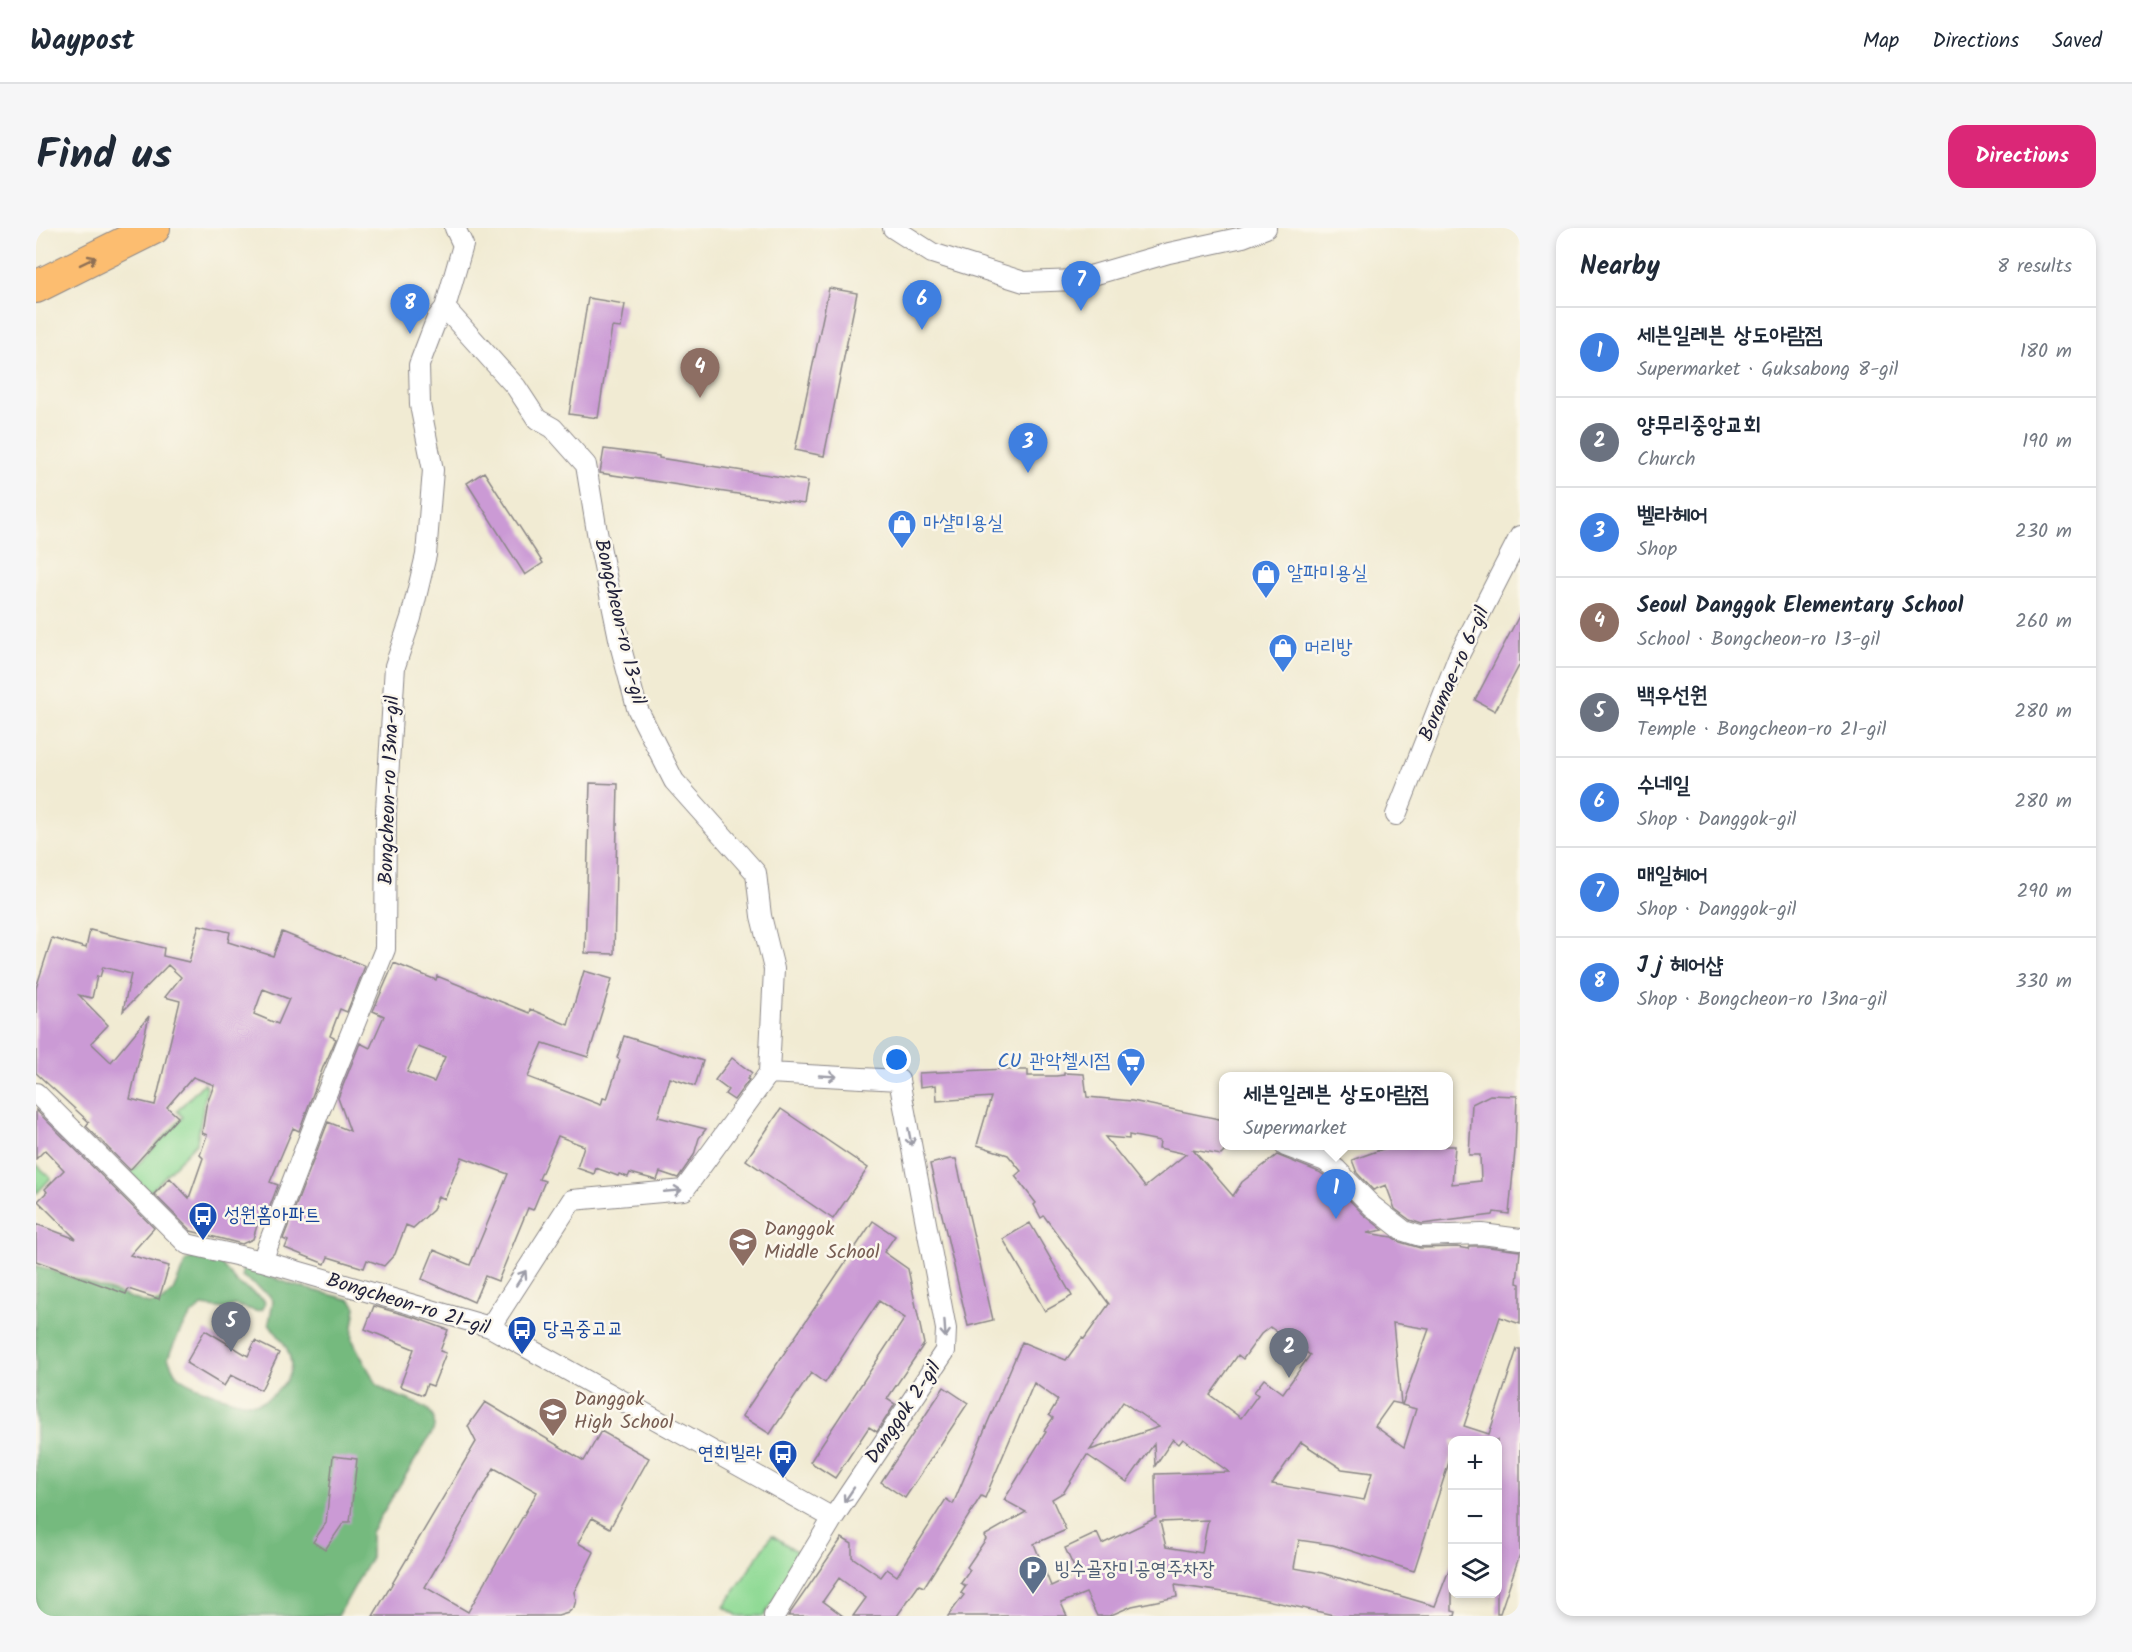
<!DOCTYPE html>
<html lang="en">
<head>
<meta charset="utf-8">
<style>
	:root { --surface:#fff; --page:#f6f6f7; --text:#1f2937; --muted:#747a83; --line:#e0e1e3; --accent:#db2777 }
	body { margin:0; font-family:Kalam,"Poor Story",sans-serif; background:var(--page); color:var(--text) }
	.controls { position:absolute; right:18px; bottom:18px; display:grid; overflow:hidden; border-radius:12px; box-shadow:0 3px 9px #0003 }
	.controls button { width:54px; height:54px; display:grid; place-items:center; padding:0; border:0; border-bottom:2px solid var(--line); background:var(--surface); color:var(--text); font:30px sans-serif }
	.you { position:absolute; left:861px; top:832px; width:21px; height:21px; margin:-15px; border:4px solid #fff; border-radius:50%; background:#1a73e8; box-shadow:0 0 0 9px #1a73e833 }
	.badge { display:grid; place-items:center; width:39px; height:39px; border-radius:50%; background:var(--accent); color:#fff; font-size:20px; font-weight:700 }
	.pin { position:absolute; translate:-50% -50px; filter:drop-shadow(0 2px 3px #0008) }
	.pin::after { content:''; position:absolute; top:32px; width:21px; height:18px; background:inherit; clip-path:polygon(0 0,100% 0,50% 100%) }
	.popup { position:absolute; left:1183px; top:844px; width:234px; height:78px; box-sizing:border-box; display:grid; place-content:center; border-radius:12px; background:var(--surface); filter:drop-shadow(0 2px 4px #0005); font-size:20px; white-space:nowrap; color:var(--muted) }
	.popup b { font-size:22px; color:var(--text) }
	.popup::after { content:''; position:absolute; left:50%; top:100%; margin-left:-12px; border:12px solid transparent; border-top-color:var(--surface) }
	.list { margin:0; padding:0; list-style:none }
	h2 { display:flex; justify-content:space-between; align-items:center; height:78px; margin:0; padding:0 24px; font-size:26px }
	h2 small { font-size:20px; font-weight:400; color:var(--muted) }
	.list li { display:grid; grid-template-columns:39px 1fr auto; gap:18px; align-items:center; box-sizing:border-box; height:90px; padding:0 24px; border-top:2px solid var(--line) }
	.list b { display:block; font-size:22px; white-space:nowrap }
	.list p { margin:0; font-size:20px; white-space:nowrap; color:var(--muted) }
	.list em { font-size:20px; font-style:normal; color:var(--muted) }
	.icon { flex:none; width:33px; height:33px; fill:none; stroke:currentColor; stroke-width:2; stroke-linecap:round; stroke-linejoin:round }
	.map { position:relative; flex:none; width:1484px; height:1388px; overflow:hidden; border-radius:18px }
	header { display:flex; align-items:center; gap:36px; box-sizing:border-box; height:84px; padding:0 30px; background:var(--surface); border-bottom:2px solid var(--line) }
	header strong { font-size:28px }
	nav { display:flex; gap:33px; margin-inline-start:auto; font-size:21px }
	.intro { display:flex; align-items:center; justify-content:space-between; box-sizing:border-box; height:144px; padding:0 36px }
	h1 { margin:0; font-size:42px }
	.button { padding:15px 27px; border-radius:18px; background:var(--accent); color:#fff; font-size:21px; font-weight:700 }
	main { display:flex; gap:36px; padding:0 36px }
	aside { flex:1; background:var(--surface); border-radius:18px; box-shadow:0 3px 9px #0003 }
	.map>svg:first-child { display:block }
	.green { fill:#90da95; stroke:#597e68; stroke-width:1.5 }
	.forest { fill:#74ba7e; stroke:#4b6e5c; stroke-width:1.5 }
	.building { fill:#cb9ad5; fill-rule:evenodd }
	.lines { fill:none; stroke-linecap:round; stroke-linejoin:round }
	.minor-casing { stroke:#8a8687; stroke-width:22 }
	.primary-casing { stroke:#8a8687; stroke-width:34 }
	.minor { stroke:#fff; stroke-width:20 }
	.primary { stroke:#fcbd6f; stroke-width:32 }
	.oneway { stroke:#8f7055 }
	.oneway2 { stroke:#9c9ca7 }
	.labels { text-anchor:middle; dominant-baseline:central; stroke-width:5; stroke-linejoin:round; paint-order:stroke }
	.shop-label { font-size:20px; fill:#366cbe; stroke:#fbf7ec; text-anchor:start }
	.street-label { font-size:20px; fill:#22223b; stroke:#fbf7ec }
	.transit-label { font-size:20px; fill:#164399; stroke:#fbf7ec; text-anchor:start }
	.education-label { font-size:20px; fill:#785e54; stroke:#fbf7ec; text-anchor:start }
	.service-label { font-size:20px; fill:#4e5e75; stroke:#fbf7ec; text-anchor:start }
</style>
</head>
<body>
<header>
<strong>Waypost</strong>
<nav><a>Map</a><a>Directions</a><a>Saved</a></nav>
</header>
<div class="intro"><h1>Find us</h1><a class="button">Directions</a></div>
<main>
<div class="map">
<svg width="1484" height="1388" viewBox="0 0 1484 1388">
	<rect width="100%" height="100%" fill="#fbf7ec"/>
	<filter id="ink" filterUnits="userSpaceOnUse"><feTurbulence type="fractalNoise" baseFrequency=".0167" numOctaves="2"/><feDisplacementMap in="SourceGraphic" scale="12" xChannelSelector="R" yChannelSelector="G"/><feConvolveMatrix kernelMatrix="1 2 1 2 8 2 1 2 1" color-interpolation-filters="sRGB"/></filter>
	<filter id="wash" filterUnits="userSpaceOnUse"><feTurbulence type="fractalNoise" baseFrequency=".008" numOctaves="4" result="noise"/><feDisplacementMap in="SourceGraphic" scale="24" xChannelSelector="R" yChannelSelector="G"/><feGaussianBlur stdDeviation="1.35" result="paint"/><feColorMatrix in="noise" values="0 0 0 0 0 0 0 0 0 0 0 0 0 0 0 0 0 1.4 0 .05"/><feComposite in="paint" operator="in"/></filter>
	<g filter="url(#wash)">
		<rect width="100%" height="100%" fill="#f1ebd3"/>
		<!-- green -->
		<path class="green" d="M168,855l3,4 -10,55 -47,50 -20,-19 53,-56 -6,-6z
			M0,936l15,14 -15,16z
			M736,1307l32,21 -40,60h-26l-14,-9z"/>
		<!-- forest -->
		<path class="forest" d="M174,1028l9,5 17,21 28,18 1,5 -3,5 -6,1 -21,-6 -9,4 -24,-3c-19,13 -25,31 -34,52 3,5 5,13 9,17 11,11 66,31 81,28 9,-2 17,-9 23,-16 7,-8 12,-18 9,-29 -3,-15 -13,-22 -21,-35l4,-22 -4,-6 -27,-19v-5l3,-3 6,1 42,16 58,15 5,7c-1,10 -5,23 -3,33 1,5 21,40 25,45 16,17 65,14 55,46l-62,101v25l-33,59h-302v-351l113,39 13,-3 11,-10 13,-30 8,-4z"/>
		<g id="blocks">
			<!-- building -->
			<path class="building" d="M793,60l28,5 -33,163 -29,-6z
				M552,70l37,6 -4,24 -9,-1 -14,91 -29,-4z
				M568,221l55,7v2l149,23 -4,23 -204,-31z
				M448,244l59,91 -18,12 -58,-92z
				M1484,386v50l-25,47 -20,-11z
				M554,555l28,1 -4,170 -29,-1z
				M163,697l31,7 -2,10 45,14 9,-24 83,34 -18,46 -7,-3 -10,27 6,3 -11,25v-2l-26,69 -6,-3 -23,54 8,3 -11,29 -6,-2 -8,27 -11,5 -51,-13 -37,-37 16,-16 19,20 14,-40 -3,-3 7,-20 -5,-2 4,-27 8,-21 -21,-8 -26,30 11,10 -48,53 -44,-44 3,-4 -53,-49v-85l16,-50 34,10 4,-18 74,18 -1,8 26,6zM132,737l13,12 -16,20 15,4 -25,104 -25,-6 19,-83 -38,46 -20,-19 17,-18 -29,-30 13,3 5,-22 3,1 3,-10 28,7 -8,37zM227,761l26,10 -11,25 -24,-10z
				M358,735l42,17 1,-4 92,37 1,-4 38,16 16,-54 28,8 -24,78 -45,-14 -15,34 73,28 2,-7 4,1 13,-39 -3,-2 7,-22 79,25 -8,25 -25,-8 -12,39 48,12 -7,9 -5,17 -16,23 -18,-6 -3,8h-1l-26,-7 -2,4 -9,-3 -1,2 -22,-8 -2,6 -17,-6 7,-22 -26,-10 -19,43 6,2 -12,29 -5,-2 -30,73 -13,-5 -11,26 -52,-23 12,-29 36,15 38,-91 -46,-17 -17,42 -7,-3 -5,14 -20,18 -7,-3 -11,29 -11,12 -17,-6 -3,8 -36,-11 -3,7 -40,-16 3,-7 -5,-2 45,-117 22,9 -12,-33 22,-55 10,5 14,-32 -11,-5zM382,819l27,10 -11,25 -27,-10z
				M696,830l20,15 -5,6 2,1 -15,20 -9,-6 3,-4 -13,-10z
				M970,841v1h22v6h28l8,-1v-2l20,1 3,23 45,4 92,19v32l-3,3 -28,-5 40,46 9,-14 35,-27 42,17 9,6 35,36 20,16 -16,3 25,4 8,5 20,6 37,-1 11,2 1,-3h12l39,5 -3,32 3,1v40l-20,-7 -36,109 25,8 28,-85h3v205l-20,59h-3v-173h-45v13l-38,118 -81,-26 -34,-5 -5,28 28,5 113,33 17,-44v49l4,1 -1,4h-117l-94,-21 -69,-10 2,12 -45,9 -23,10h-12l-11,-23 -25,10 6,13h-119l16,-21 -3,-2 5,-7 -5,-3 9,-13 -3,-3 19,-28 -2,-3 42,-24 -22,-12 42,-68 -2,-1 9,-13 -4,-3 9,-15 -24,-17 -49,115 -4,-2 -57,91 -5,-2 -22,31h-44l13,-18 -27,-20 -16,23 20,15h-55l54,-78 10,6v13l29,20 6,-8 10,7 49,-77 7,5 69,-162 44,18 16,-22 2,1 25,-35 -65,-88 -3,2 -7,-13 2,-2 -21,-27 6,-5 -13,-16 -31,-10 14,-48 -54,4 -1,-16 -16,2 -1,-14zM1093,907l31,6 -1,7 27,6 -41,33 -40,-50 24,2zM1357,1095l36,6 -27,76 14,4 -12,38 -29,-21 17,-24 9,2zM1234,1099l40,28 -27,38 -19,-14 -10,13 4,3 -17,23 -31,-23 28,-40 5,4 18,-25zM1087,1174l36,25 -69,23zM1137,1211l6,5 4,-5 46,33 -74,2 1,44 -54,26 -5,-11 -32,15 12,26 -26,12 -17,-42 32,-14 -14,-31 12,-7 23,-37 40,27 27,-38 1,22zM1265,1214l41,27 30,4 -8,27 -92,-16zM1172,1292l-6,33 -36,-6 -6,-25z
				M1454,867l27,1 -2,55 -6,63 -15,-2 -1,3 -71,9 -12,-4 -15,-11 -9,-24 -13,5 -16,-17 -5,-13 39,-14h64l-3,38 29,-3 -1,-26h-11l3,-51z
				M745,881l87,59 -35,51 -87,-59z
				M0,882l118,118 -24,27 39,11 -10,33 -31,-10 -2,5 -90,-33v-37l40,15 -38,-38 9,-9 -2,-3 19,-19 -19,-20 -9,9z
				M914,931h6l37,161 -25,6 -38,-162z
				M837,993l22,15 -11,16 24,17 16,75 -37,55 8,5 -18,28 -8,-5 -34,51 -25,-16 95,-144 -26,-17 -54,82 -14,-10 -41,61 -28,-18z
				M994,995l42,73 -27,15 -42,-72z
				M338,1078l42,12 32,12 -8,21 6,2 -13,33 -6,-2 -4,11 -23,-9 14,-37 -49,-20z
				M169,1102l43,26 7,-15 24,12 -18,37 -30,-15 -7,11 -38,-23z
				M908,1159l24,16 -63,95 -24,-16z
				M449,1174l99,59 17,-30 48,27 -39,70 -18,-10 -14,25 16,9 -20,40 2,8 -2,7 -6,6 -10,3h-185l103,-174 -8,-16zM458,1240l43,24 -69,120 -43,-25z
				M297,1228l24,3 -7,63h-6l-19,28 -12,-8 13,-19z"/>
		</g>
	</g>
	<g filter="url(#ink)">
		<use href="#blocks" fill-opacity="0" stroke="#8a8687" stroke-width="1.5"/>
		<g class="lines">
			<!-- minor casing -->
			<g class="minor-casing">
				<path id="minor" d="M419,0l8,17 -18,63 71,79 21,32 16,9 33,37 11,67 24,116 16,60 37,73 82,92 5,43 13,53 -5,104 -85,117 -112,10 -82,127
					M857,0l39,25 92,29 52,-2 93,-27 74,-16 23,-9
					M1360,587l63,-160 61,-119
					M733,845l130,7 47,249 -1,22 -112,167 -59,98
					M0,865l151,151 75,17 228,66 343,191
					M1249,918l40,15 11,8 36,37 32,25 16,5 62,-2 38,5
					M226,1033l57,-149 66,-163 1,-138 9,-145 16,-48 15,-63 7,-85 -13,-65 -1,-40 18,-47 8,-10"/>
			</g>
			<!-- primary casing -->
			<g class="primary-casing">
				<path id="primary" d="M0,59l118,-59"/>
			</g>
			<!-- minor -->
			<use href="#minor" class="minor"/>
			<!-- primary -->
			<use href="#primary" class="primary"/>
		</g>
		<!-- one-way arrows -->
		<defs><path id="oneway-shaft" d="M-6 0H5M1.5-3L5.5 0L1.5 3" fill="none" stroke-width="1.6" stroke-linecap="round" stroke-linejoin="round" transform="scale(1.5)"/></defs>
		<use class="oneway" href="#oneway-shaft" transform="translate(52 33) rotate(-26)"/>
		<g class="oneway2">
			<use href="#oneway-shaft" transform="translate(792 848) rotate(3)"/>
			<use href="#oneway-shaft" transform="translate(874 909) rotate(79)"/>
			<use href="#oneway-shaft" transform="translate(637 963) rotate(-5)"/>
			<use href="#oneway-shaft" transform="translate(485 1050) rotate(-57)"/>
			<use href="#oneway-shaft" transform="translate(909 1101) rotate(86)"/>
			<use href="#oneway-shaft" transform="translate(813 1267) rotate(124)"/>
		</g>
	</g>
	<!-- icons -->
	<defs>
		<g id="shop-pin" transform="scale(1.5)"><path d="M0 17L-7.5 6A9.5 9.5 0 1 1 7.5 6Z" fill="#3f7fe0" stroke="#fbf7ec"/><path d="M-5-2.5h2.3a2.7 3.5 0 0 1 5.4 0H5L5.5 6h-11ZM-1.5-2.5h3a1.5 2.3 0 0 0-3 0Z" fill="#fff"/></g>
		<g id="supermarket-pin" transform="scale(1.5)"><path d="M0 17L-7.5 6A9.5 9.5 0 1 1 7.5 6Z" fill="#3f7fe0" stroke="#fbf7ec"/><path d="M-6-5.5h2.5l.6 2H6L4.5 2H-2.5L-4.4-4H-6ZM-1.5 3.2a1.3 1.3 0 1 0 .1 0ZM3 3.2a1.3 1.3 0 1 0 .1 0Z" fill="#fff"/></g>
		<g id="bus-pin" transform="scale(1.5)"><path d="M0 17L-7.5 6A9.5 9.5 0 1 1 7.5 6Z" fill="#1a4fb4" stroke="#fbf7ec"/><path d="M-5-6H5V4H4V6H2V4H-2V6H-4V4H-5ZM-3.5-4V0h7V-4ZM-3.5 1.2v1.5H-2V1.2ZM2 1.2v1.5H3.5V1.2Z" fill="#fff"/></g>
		<g id="school-pin" transform="scale(1.5)"><path d="M0 17L-7.5 6A9.5 9.5 0 1 1 7.5 6Z" fill="#8d6e63" stroke="#fbf7ec"/><path d="M0-5L7-2L0 1L-7-2ZM-4 1L0 2.5L4 1V4Q0 6-4 4Z" fill="#fff"/></g>
		<g id="parking-pin" transform="scale(1.5)"><path d="M0 17L-7.5 6A9.5 9.5 0 1 1 7.5 6Z" fill="#5c6f8a" stroke="#fbf7ec"/><path d="M-3.5-5.5H1a3.5 3.5 0 0 1 0 7H-1V5.5H-3.5ZM-1-3.4V-.6H.8a1.4 1.4 0 0 0 0-2.8Z" fill="#fff"/></g>
	</defs>
	<g fill-rule="evenodd">
		<use href="#shop-pin" x="866" y="296"/>
		<use href="#shop-pin" x="1230" y="346"/>
		<use href="#shop-pin" x="1247" y="420"/>
		<use href="#supermarket-pin" x="1095" y="834"/>
		<use href="#bus-pin" x="167" y="988"/>
		<use href="#school-pin" x="707" y="1014"/>
		<use href="#bus-pin" x="486" y="1102"/>
		<use href="#school-pin" x="517" y="1184"/>
		<use href="#bus-pin" x="747" y="1226"/>
		<use href="#parking-pin" x="997" y="1342"/>
	</g>
	<g class="labels">
		<!-- shop labels -->
		<g class="shop-label">
			<text x="887" y="296">마샬미용실</text>
			<text x="1251" y="346">알파미용실</text>
			<text x="1268" y="420">머리방</text>
			<text x="1074" y="834" text-anchor="end">CU 관악첼시점</text>
		</g>
		<!-- street labels -->
		<g class="street-label">
			<text transform="translate(583 394) rotate(77)">Bongcheon-ro 13-gil</text>
			<text transform="translate(1419 446) rotate(-66)">Boramae-ro 6-gil</text>
			<text transform="translate(354 562) rotate(-88)">Bongcheon-ro 13na-gil</text>
			<text transform="translate(372 1077) rotate(17)">Bongcheon-ro 21-gil</text>
			<text transform="translate(868 1185) rotate(-56)">Danggok 2-gil</text>
		</g>
		<!-- transit labels -->
		<g class="transit-label">
			<text x="188" y="988">성원홈아파트</text>
			<text x="507" y="1102">당곡중고교</text>
			<text x="726" y="1226" text-anchor="end">연희빌라</text>
		</g>
		<!-- education labels -->
		<g class="education-label">
			<text x="728" y="1002">Danggok<tspan x="728" dy="23">Middle School</tspan></text>
			<text x="538" y="1172">Danggok<tspan x="538" dy="23">High School</tspan></text>
		</g>
		<!-- service labels -->
		<g class="service-label">
			<text x="1018" y="1342">빙수골장미공영주차장</text>
		</g>
	</g>
</svg>
<div class="controls">
<button>+</button>
<button>−</button>
<button><svg class="icon" aria-label="layers" viewBox="0 0 24 24"><path d="M12 4l9 5-9 5-9-5zM3 14l9 5 9-5"/></svg></button>
</div>
<div class="you"></div>
<div class="pin badge" style="left:1300px;top:991px;background:#3f7fe0">1</div>
<div class="popup"><b>세븐일레븐 상도아람점</b>Supermarket</div>
<div class="pin badge" style="left:1253px;top:1150px;background:#6b7280">2</div>
<div class="pin badge" style="left:992px;top:245px;background:#3f7fe0">3</div>
<div class="pin badge" style="left:664px;top:170px;background:#8d6e63">4</div>
<div class="pin badge" style="left:195px;top:1124px;background:#6b7280">5</div>
<div class="pin badge" style="left:886px;top:102px;background:#3f7fe0">6</div>
<div class="pin badge" style="left:1045px;top:83px;background:#3f7fe0">7</div>
<div class="pin badge" style="left:374px;top:106px;background:#3f7fe0">8</div>
</div>
<aside>
<h2>Nearby<small>8 results</small></h2>
<ul class="list">
<li><span class="badge" style="background:#3f7fe0">1</span><div><b>세븐일레븐 상도아람점</b><p>Supermarket · Guksabong 8-gil</p></div><em>180 m</em></li>
<li><span class="badge" style="background:#6b7280">2</span><div><b>양무리중앙교회</b><p>Church</p></div><em>190 m</em></li>
<li><span class="badge" style="background:#3f7fe0">3</span><div><b>벨라헤어</b><p>Shop</p></div><em>230 m</em></li>
<li><span class="badge" style="background:#8d6e63">4</span><div><b>Seoul Danggok Elementary School</b><p>School · Bongcheon-ro 13-gil</p></div><em>260 m</em></li>
<li><span class="badge" style="background:#6b7280">5</span><div><b>백우선원</b><p>Temple · Bongcheon-ro 21-gil</p></div><em>280 m</em></li>
<li><span class="badge" style="background:#3f7fe0">6</span><div><b>수네일</b><p>Shop · Danggok-gil</p></div><em>280 m</em></li>
<li><span class="badge" style="background:#3f7fe0">7</span><div><b>매일헤어</b><p>Shop · Danggok-gil</p></div><em>290 m</em></li>
<li><span class="badge" style="background:#3f7fe0">8</span><div><b>J j 헤어샵</b><p>Shop · Bongcheon-ro 13na-gil</p></div><em>330 m</em></li>
</ul>
</aside>
</main>
</body>
</html>
